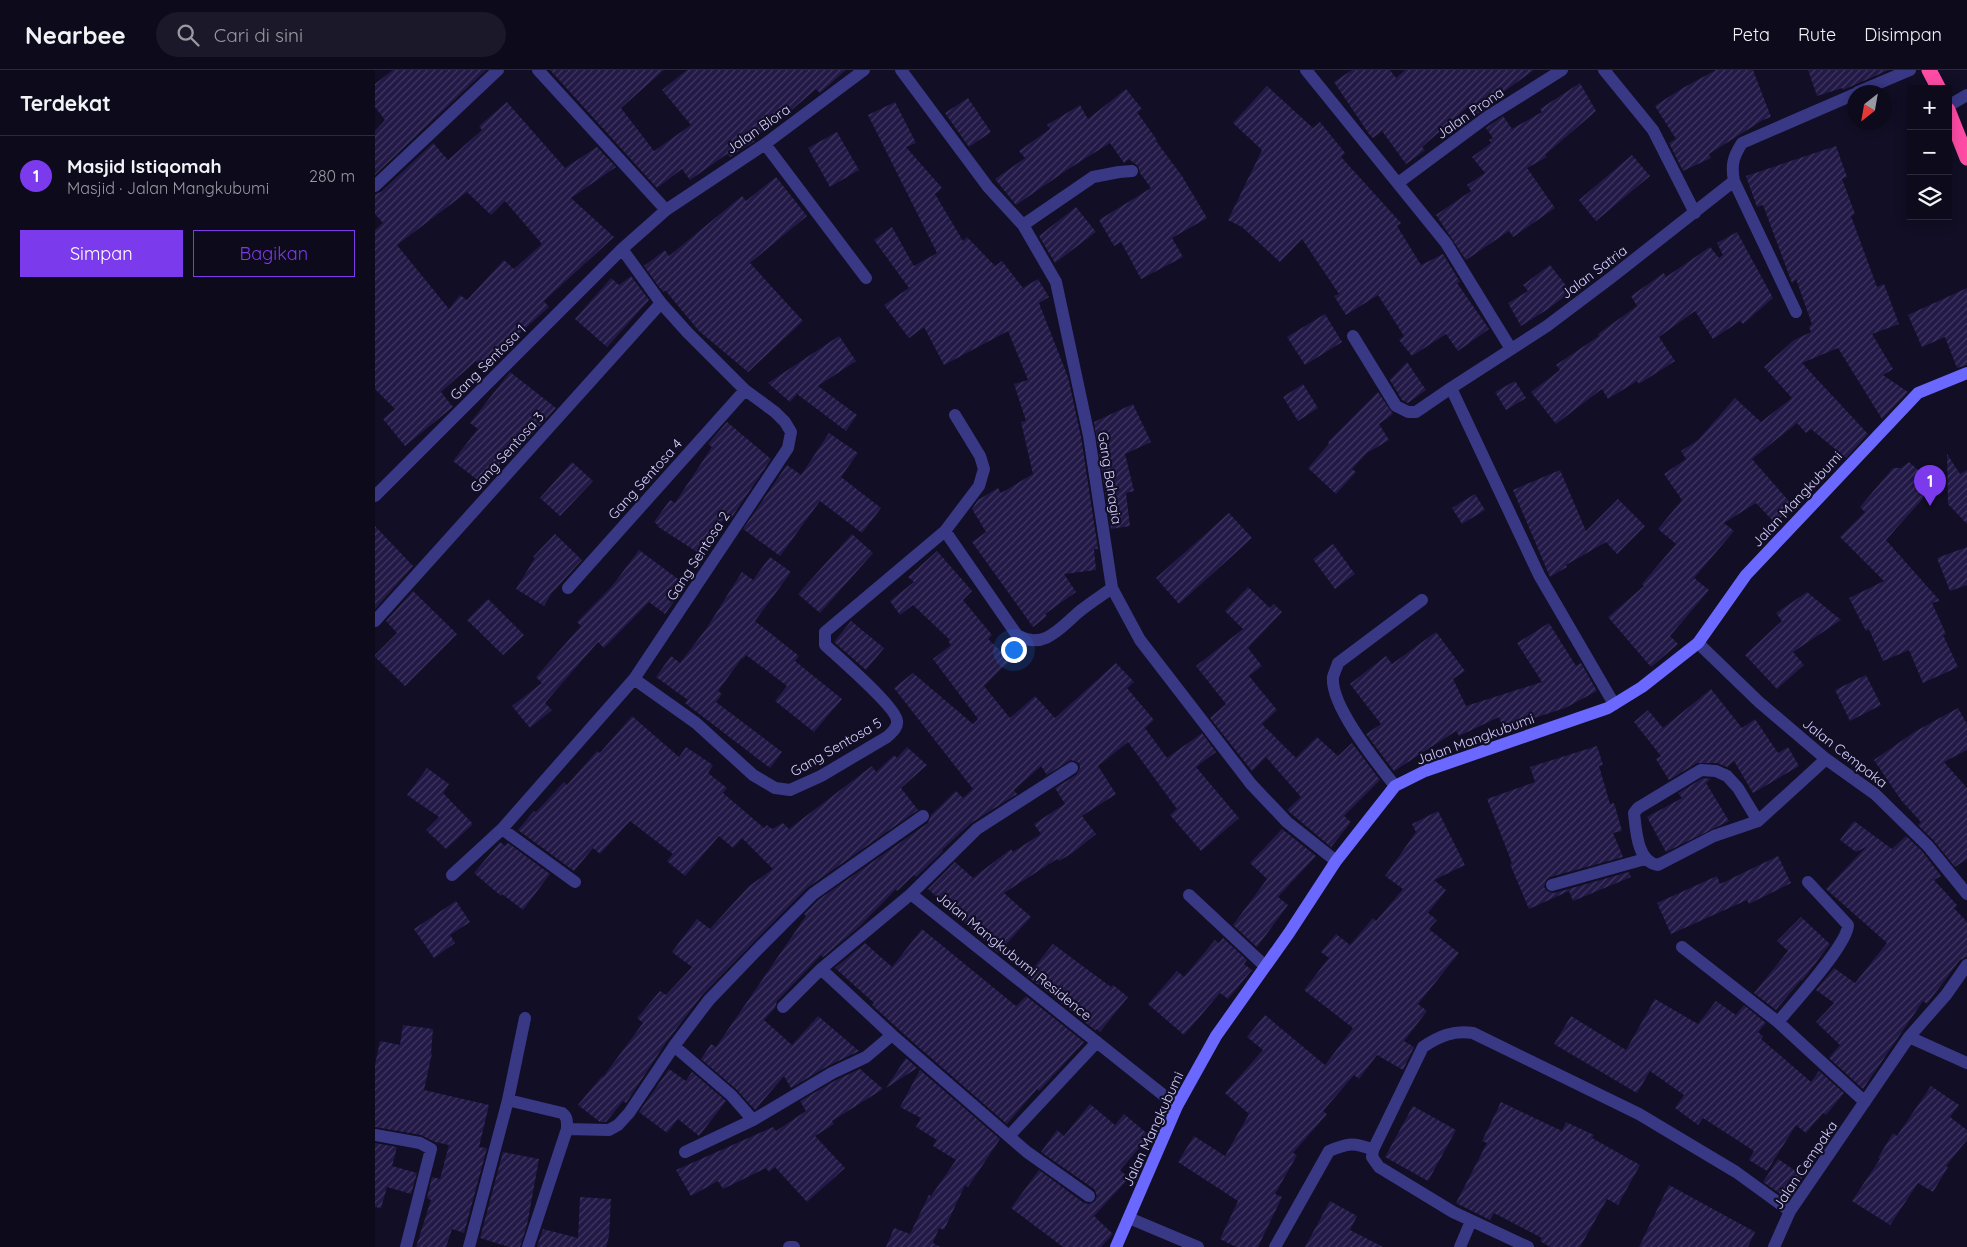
<!DOCTYPE html>
<html lang="id">
<head>
<meta charset="utf-8">
<style>
	:root { --surface:#0d0a1c; --page:#1b1829; --text:#f1f3f6; --muted:#9a9aa3; --line:#2d2b3b; --accent:#7c3aed }
	body { margin:0; font-family:Quicksand,sans-serif; background:var(--page); color:var(--text) }
	.controls { position:absolute; right:15px; top:15px; display:grid; overflow:hidden; border-radius:0px; box-shadow:0 2px 12px #0003 }
	.controls button { width:45px; height:45px; display:grid; place-items:center; padding:0; border:0; border-bottom:1px solid var(--line); background:var(--surface); color:var(--text); font:25px sans-serif }
	.compass { position:absolute; left:1472px; top:15px; width:45px; height:45px; border-radius:50%; background:var(--surface); box-shadow:0 2px 12px #0003; rotate:211deg }
	.you { position:absolute; left:638px; top:579px; width:18px; height:18px; margin:-12px; border:4px solid #fff; border-radius:50%; background:#1a73e8; box-shadow:0 0 0 8px #1a73e833 }
	.badge { display:grid; place-items:center; width:32px; height:32px; border-radius:50%; background:var(--accent); color:#fff; font-size:16px; font-weight:700 }
	.pin { position:absolute; translate:-50% -41px; filter:drop-shadow(0 1px 2px #0008) }
	.pin::after { content:''; position:absolute; top:26px; width:18px; height:15px; background:inherit; clip-path:polygon(0 0,100% 0,50% 100%) }
	.list { margin:0; padding:0; list-style:none }
	h2 { display:flex; justify-content:space-between; align-items:center; height:65px; margin:0; padding:0 20px; font-size:21px }
	h2 small { font-size:16px; font-weight:400; color:var(--muted) }
	.list li { display:grid; grid-template-columns:32px 1fr auto; gap:15px; align-items:center; box-sizing:border-box; height:80px; padding:0 20px; border-top:1px solid var(--line) }
	.list b { display:block; font-size:19px; white-space:nowrap }
	.list p { margin:0; font-size:16px; white-space:nowrap; color:var(--muted) }
	.list em { font-size:16px; font-style:normal; color:var(--muted) }
	.actions { display:flex; gap:10px; padding:15px 20px }
	.actions a { flex:1; padding:11px 0; border:1px solid var(--accent); border-radius:0px; text-align:center; font-size:18px; color:var(--accent) }
	.actions .main { background:var(--accent); color:#fff }
	.icon { flex:none; width:28px; height:28px; fill:none; stroke:currentColor; stroke-width:2; stroke-linecap:round; stroke-linejoin:round }
	.map { position:relative; flex:none; width:1592px; height:1177px; overflow:hidden }
	header { display:flex; align-items:center; gap:30px; box-sizing:border-box; height:70px; padding:0 25px; background:var(--surface); border-bottom:1px solid var(--line) }
	header strong { font-size:24px }
	nav { display:flex; gap:28px; margin-inline-start:auto; font-size:18px }
	.search { width:350px; height:45px; background:var(--page); display:flex; align-items:center; gap:12px; box-sizing:border-box; padding:0 18px; border-radius:28px; color:var(--muted); font-size:19px }
	main { display:flex }
	aside { flex:1; background:var(--surface) }
	.map>svg:first-child { display:block }
	.building { fill:url(#building-hatch); fill-rule:evenodd }
	.lines { fill:none; stroke-linecap:round; stroke-linejoin:round }
	.street { stroke:#393885; stroke-width:12 }
	.secondary { stroke:#6a68ff; stroke-width:12 }
	.highway { stroke:#ff4ca5; stroke-width:15 }
	.labels { text-anchor:middle; dominant-baseline:central; stroke-width:4.5; stroke-linejoin:round; paint-order:stroke }
	.street-label { font-size:14px; fill:#d6d1ff; stroke:#110e25 }
</style>
</head>
<body>
<header>
<strong>Nearbee</strong>
<div class="search"><svg class="icon" aria-label="search" viewBox="0 0 24 24"><circle cx="10" cy="10" r="6"/><path d="M15 15l6 6"/></svg>Cari di sini</div>
<nav><a>Peta</a><a>Rute</a><a>Disimpan</a></nav>
</header>
<main>
<aside>
<h2>Terdekat<small></small></h2>
<ul class="list">
<li><span class="badge">1</span><div><b>Masjid Istiqomah</b><p>Masjid · Jalan Mangkubumi</p></div><em>280 m</em></li>
</ul>
<div class="actions"><a class="main">Simpan</a><a>Bagikan</a></div>
</aside>
<div class="map">
<svg width="1592" height="1177" viewBox="0 0 1592 1177">
	<defs>
		<pattern id="building-hatch" width="6" height="6" patternUnits="userSpaceOnUse" patternTransform="scale(1.25)"><rect width="6" height="6" fill="#221946"/><path d="M-1 1l2-2M0 6l6-6M5 7l2-2" fill="none" stroke="#413962"/></pattern>
	</defs>
	<rect width="100%" height="100%" fill="#110e25"/>
	<!-- building -->
	<path class="building" d="M18,0h93l-111,105v-44l10,-11 -10,-13v-23z
		M175,0h114l-43,38 33,43 37,-26 -29,-35 25,-20h159l-26,23 -4,-4 -29,25 -2,-3 -32,29 2,1 -25,16 -3,-3 -37,26 -8,-11 -25,19z
		M977,0h38l6,8 9,-8h129l-42,30 2,3 -17,11 -7,-9 -48,42 3,3 -19,14 -24,-33 -9,7 -4,-4 -35,-52z
		M1341,0h37l18,47 -8,3 -54,34 2,4 -28,13 -14,-28 7,-4 -21,-33 26,-17z
		M1433,0h81l-46,20 -1,-2 -25,8z
		M1205,13l16,28 -51,44 2,2 -20,11 28,40 -42,29 -4,-6 -43,29 -30,-45 35,-24 -4,-6 18,-12 -13,-16 19,-14 -2,-3 4,-2 -7,-10 17,-12 9,13 30,-17 -2,-3z
		M892,16l46,42 7,-6 25,31 -4,4 60,66 -4,3 24,39 22,-11 17,28 -3,1 32,46 -31,22 -12,-17 -34,22 -13,-16 5,-4 -26,-41 -32,20 -12,-19 5,-2 -37,-55 -22,23 -38,-35 -14,-7 34,-70 -29,-27z
		M751,19l16,20 -5,3 20,28 -1,1 26,35 25,42 -35,20 11,19 -42,22 -20,-37 -7,4 -15,-26 52,-32 -11,-15 -2,-7 -9,-7 -5,4 -14,-20 -40,25 -54,37 -21,-26 30,-21 -6,-7 31,-22 -3,-4 33,-20 8,14z
		M593,28l23,34 -22,15 -24,-34z
		M132,32l58,66 32,-21 19,20 -45,31 43,39 -70,64 5,6 -47,42 1,2 -24,15 -3,-5 -35,31 12,15 -48,39 -22,-27 12,-10 -20,-20v-159l8,-7 -8,-9v-20l6,-2 52,-49 15,17 34,-30 -3,-4zM92,122l24,23 14,-14 37,43 -28,25 -10,-9 -37,40 -7,-5 -11,14 -52,-64z
		M520,32l21,41 -10,4 36,41 -7,6 28,47 4,-4 28,29 7,-5 21,27 15,-9 11,18 -10,6 29,74 13,60 17,112h-4l2,21 -32,4 12,18 -31,22 2,2 -14,11 -61,-85 14,-10 -14,-23 6,-9 20,-12 3,5 32,-19 -12,-52 5,-1 -12,-37 14,-4 -20,-49 -64,34 -20,-38 -15,11 -25,-33 25,-17 -35,-48 18,-13 22,39 23,-13 -69,-138z
		M462,62l22,38 -29,17 -22,-39z
		M1461,76l11,31 -5,2 13,35 -4,2 26,71 7,-3 15,40 -27,10 21,35 -10,6 25,17 -26,27 -44,-71 -36,15 66,71 -22,24 -35,-29 -5,4 -9,-10 -45,36 42,48 -16,13h-6l-16,-17 -32,20 10,8 -40,47 15,12 -39,46 8,8 -27,23 -43,-50 36,-31 -2,-2 34,-40 -18,-15 24,-29 -18,-26 22,-15 -5,-8 17,-11 37,-42 26,24 31,-24 -28,-31 30,-27 17,-8 -2,-5 3,-3 -16,-45 -4,4 -29,-78 -6,2 -11,-31z
		M1257,85l18,21 -54,45 -17,-21z
		M401,107l31,39 -57,47 53,58 -55,51 -49,-41 -34,-41 -1,2 -5,-5 -15,-21 21,-16 4,6 73,-60 4,5z
		M701,137l20,25 -41,31 -16,-27z
		M1362,162l36,66 -30,26 -3,-3 -27,18 -18,-28 -36,26 16,24 -36,23 -2,-3 -29,18 -6,-10 -46,35 -25,-32 29,-22 -4,-5 43,-29 -1,-2 39,-28 -6,-10 33,-23 2,4 44,-30 9,11 4,-3 -6,-12z
		M1175,195l21,27 -23,17 -27,17 -13,-23 20,-12 -5,-6z
		M256,206l18,24 -42,47 -32,-28 36,-41 8,7z
		M1592,218v77l-10,3 -12,-31 -23,10 -14,-32z
		M950,244l17,28 -37,23 -18,-28z
		M464,266l17,25 -38,25 39,29 -11,16 -49,-37 -7,8 -22,-19z
		M1032,292l19,28 -18,13 -6,-3 -12,-20z
		M135,302l46,36 -43,48 -4,-3 -25,32 -31,-24 25,-32 -8,-6z
		M1140,311l11,17 -20,12 -11,-18z
		M928,314l15,24 -20,13 -15,-24z
		M1003,322l15,22 -14,10 10,16 -22,13 -15,16 4,3 -20,22 -28,-26 21,-24 -1,-2z
		M758,334l18,38 -26,12 9,37 -8,2 4,33 -19,3 -17,-107z
		M352,352l44,37 -41,61 -4,-3 -26,37 -43,-28 1,-1 -4,-3 16,-22 5,3 37,-56 -4,-3z
		M454,363l29,20 -17,24 40,31 -19,25 -42,-32 -40,55 -37,-27 44,-64 14,10z
		M1572,384l13,20 7,-4v54l-19,-20z
		M197,392l21,19 -33,35 -20,-18z
		M1534,392l26,23 -49,55 54,61 -8,2 14,31 -3,1 15,32 -35,16 -14,-33 -26,11 -14,-32 -3,2 -17,-33 35,-17 -44,-44 25,-25 -5,-5 33,-39h8z
		M1185,400l26,61 32,-32 27,27 -28,28 -11,-12 -40,23 1,2 -17,10 -37,-87z
		M1100,424l10,16 -23,14 -10,-16z
		M854,443l23,25 -73,66 -23,-26z
		M0,456l38,40 -38,43z
		M180,464l27,26 -31,34 -7,12 -28,-17 19,-31 -2,-1z
		M477,464l21,19 -53,60 -22,-19z
		M958,474l22,30 -20,15 -22,-30z
		M1592,477v38l-17,6 -13,-33z
		M264,480l47,35 -21,29 -16,-12 -45,46 -6,-6 -53,61 7,7 -22,18 -18,-22 30,-23 -6,-6 45,-51 -4,-4 36,-37z
		M562,481l35,40 -9,9 29,35 -4,4 22,21 -26,26 26,32 25,-22 20,22 61,-55 18,19 -7,6 27,32 -9,8 22,30 35,-25 14,19 -20,15 43,51 -38,33 -31,-36 7,-6 -49,-67 -30,24 18,28 -34,22 14,18 -22,18 -15,9 -2,-2 -53,34 27,24 -33,36 -70,-64 27,-27 18,16 38,-29 2,3 28,-18 -7,-10 31,-20 -10,-16 21,-13 4,-7 -1,-5 -8,-3 -24,15 -6,-9 -27,24 3,4 -46,29 -29,27 1,1 -27,26 -2,-2 -17,16 -1,-2 -37,38 -36,30 -2,-2 -44,46 -2,7 -11,12 28,25 26,-29 41,35 -31,15 -37,22 -7,-12 -29,34 -19,-21 -35,-30 10,-15 5,3 90,-131 -2,-2 14,-14 110,-77 3,-8 25,-24 7,7 10,-9 -79,-101 19,-15 60,51 5,-5 -45,-60 18,-14 -3,-4 2,-1 -37,-35 -13,10 -10,-14 24,-19 -6,-5z
		M395,487l21,15 -36,49 44,35 -4,5 47,38 -28,33 -39,-31 12,-15 -41,-31 -3,4 -1,-1 -24,33 4,3 -6,8 66,50 -12,16 -85,-65 3,-3 -32,-23 15,-21 9,7 26,-34 36,-57 11,8z
		M873,517l22,21 4,-4 8,8 -34,36 14,18 -13,10 28,34 -15,14 34,34 21,-21 21,19 14,-13 28,37 -36,36 7,6 -20,25 -44,-37 14,-13 -35,-40 -14,14 -42,-53 16,-14 -30,-38 47,-37 -18,-18z
		M38,521l44,43 -52,52 -30,-29v-2l22,-22 -11,-12z
		M1432,522l34,28 -48,32 11,13 -27,24 -32,-34 37,-34 -6,-8z
		M113,529l36,36 -21,20 -36,-35z
		M476,551l33,27 -18,22 -32,-28z
		M1174,553l27,43 5,-3 16,28 -32,17 -62,20 -4,-11 -40,19 -3,-5 -62,40 -28,-37 15,-10 -31,-40 36,-28 6,8 44,-32 29,39 -12,8 13,27 76,-24 -25,-39z
		M1491,605l15,30 -31,16 -15,-31z
		M1336,619l31,39 13,-9 23,34 10,-6 11,19 -46,27 -19,-32 -7,6 -10,-4h-20l-28,17 -13,-21 5,-3 -27,-34 14,-12 15,18z
		M1583,638l9,16v26l-23,12 23,26v71l-12,8 -21,-26 -16,-16 3,-3 -20,-22 -27,-40 42,-29z
		M257,646l47,41 7,-10 27,18 -5,8 19,15 -4,5 41,35 3,-3 5,4 11,-6 6,6 83,-63 4,6 18,-17 3,3 10,-11 20,18 -26,23 17,22 -111,78 -104,106 -36,47 -41,62 -3,-2 -17,21h-6l-22,-17 24,-29 1,1 40,-54 -6,-5 23,-27 6,4 26,-28 -20,-15 25,-33 13,10 39,-43 24,-17 -31,-31 -9,10 -14,-12 -34,40 -18,-15 6,-7 -43,-33 -30,33 -7,-6 -19,23 -56,-41 16,-19 2,1 28,-30 3,3 30,-34 3,2z
		M1222,676l6,19 -4,1 11,38 4,-1 8,28 -9,2 10,24 -73,20 -4,3 -2,7 3,4 7,2 75,-21 2,5 -58,24 -4,-10 -40,18 -19,-45 2,-1 -25,-64 48,-17 -5,-15z
		M52,698l22,16 -6,9 30,31 -27,25 -20,-19 13,-13 -32,-22z
		M1328,708l8,1 -5,4 23,38 -63,31 -19,-35 35,-19 -4,-5z
		M1063,741l27,54 -31,15 12,10 -18,23 9,7 -8,9 30,24 -41,51 9,7 -23,30 10,6 -11,23 -26,-15 -18,24 -5,-4 -31,36 4,3 -34,39 4,2 -22,39 7,3 -24,50h-22l-16,-8 18,-38 -60,-39 16,-26 31,20 24,-42 -24,-21 38,-43 -16,-13 18,-22 60,50 28,-37 -49,-38 25,-32 -8,-6 15,-18 14,11 23,-27 3,3 27,-32 -18,-13 31,-44 -4,-8z
		M1479,751l38,28 14,-13 16,15 19,25 -7,4 23,25 -3,3 13,14v35l-7,3 -33,44 -4,-3 -60,88 -34,-31 11,-13 -24,-23 18,-19 -18,-13 18,-22 21,15 32,-40 -61,-54 40,-42 -10,5 -16,-12z
		M907,759l34,27 -38,41 10,8 -31,42 -24,-22 34,-46 -17,-16z
		M125,772l5,4 3,-3 42,31 -27,36 -21,-16 -1,2 -27,-23z
		M1403,786l13,27 -42,21 -2,-4 -76,34 -14,-31 60,-27 3,8z
		M81,831l14,21 -20,13 5,8 -21,15 -20,-29z
		M1426,847l29,27 -28,37 -1,-1 -25,30 -22,-17 34,-42 -11,-10z
		M547,859l94,77 10,-10 58,46 -45,49 -2,-2 -30,35 -92,-80 -43,-39 2,-2 -39,-35 30,-25 27,24z
		M848,868l24,22 -3,4 8,6 -24,29 -8,-6 -36,42 -36,-31 29,-33 7,6 31,-37 4,3z
		M678,874l58,43 2,-2 15,12 -28,35 -3,-3 -2,1 -68,-54z
		M1280,929l43,25 18,-23 20,14 8,-10 22,18 -8,9 5,4 -2,3 50,43 8,-11 25,22 -18,22 -3,-2 -17,20 -10,-8 -29,46 -18,-11 5,-9 -51,-33 -5,7 -23,-17 9,-13 -34,-24 -13,22 -83,-49 17,-28 55,34z
		M28,955l30,4 -2,24h1l-8,37 65,15 -10,42 8,1 -23,85 -12,-4 -6,18h-30l15,-47 -4,-2 5,-21 8,2 9,-34 -14,-3 -14,-7 -46,-8v-62l5,-24 20,4z
		M531,988l11,10 -31,20z
		M294,999l17,12 6,-9 34,29 -27,35 -21,-17 -11,14 -28,-21z
		M485,999l23,20 -51,32 2,3 -19,12 30,32 -38,34 -32,-35 -6,5 -3,-4 -43,21 -5,-8 -27,15 -15,-26 97,-43 3,4 30,-20 -6,-10 36,-21z
		M545,1000l80,69 -32,48 -3,-2 -21,45 -5,-2 -6,15 7,4h-54l8,-19 16,6 19,-39 2,1 25,-36 -23,-14 4,-6 -21,-13 5,-9 -21,-11z
		M1556,1016l28,19 -9,12 17,13v10l-21,26 2,1 -15,25 -15,-9 -28,42 -38,-24 28,-42 -2,-1 15,-25 4,3z
		M1126,1032l61,29 4,-9 28,13 -2,3 48,27 -22,40 -11,-6 -27,48h-30l-10,-6 2,-3 -48,-25 -4,7 -34,-17 31,-60 -5,-2z
		M715,1034l25,21 9,-11 26,22 -30,34 9,8 -35,38 19,18 -12,13h-38l-52,-39 28,-38 45,33 5,1 6,-3 2,-5 -3,-7 -53,-37 16,-22 7,6z
		M1038,1036l43,24 -28,51 -43,-24z
		M0,1073l22,4 -5,19 25,7 -6,21 -24,-7 -6,21 -6,-1z
		M128,1082l36,7 -12,66 -7,22h-11l-29,-9z
		M1403,1089l25,17 -15,23 -25,-17z
		M1294,1115l86,47 -7,15h-109z
		M205,1127l31,2 -2,37 -3,11h-69l6,-18 35,9z
		M955,1131l27,15 -7,14 33,17h-78z"/>
	<g class="lines">
		<!-- street -->
		<path class="street" d="M163,0l128,140
			M526,0l87,117 35,38 33,57 33,154 23,152 28,52 111,144 36,38 49,39
			M931,0l140,173 65,106
			M1229,0l49,60 42,83
			M1483,22l52,-22
			M1573,36l19,-11
			M390,74l101,134
			M1359,111l62,131
			M1023,113l89,-66 75,-47
			M0,116l123,-116
			M648,155l70,-48 26,-5 13,-1
			M978,266l43,70 12,6h8l35,-24 96,-62 65,-49 122,-96c-3,-16 -1,-24 8,-38l113,-49
			M1076,318l88,187 75,129
			M0,426l247,-247 44,-39 99,-66 99,-74
			M570,461l72,104c27,16 44,-8 63,-24 10,-8 21,-15 32,-23
			M193,518l177,-198
			M0,551l286,-318
			M1323,573l61,59 67,57 49,35 53,52 39,48
			M259,609l62,44 57,52 22,13 15,2 31,-14 66,-39c5,-5 11,-9 10,-16 0,-13 -59,-64 -72,-76v-13l120,-101 34,-45 5,-17 -4,-13 -25,-41
			M1020,716c-17,-22 -65,-80 -62,-109 1,-4 4,-10 5,-14l84,-63
			M1383,751l-44,15 -56,29c-21,-3 -22,-35 -24,-52l4,-5 63,-38 15,1 11,5 11,12 20,33 68,-62
			M127,759l73,53
			M77,805l50,-46 132,-150 154,-231 3,-16 -6,-10 -10,-10 -30,-22 -58,-58 -26,-29 -39,-54
			M1177,815l93,-26
			M536,824l266,212
			M814,825l76,71
			M1307,877l96,75 87,80
			M446,899l71,66 135,117 62,44
			M408,937l38,-38 90,-75 66,-65 95,-61
			M1403,952c15,-18 70,-78 70,-97l-40,-43
			M1534,967l58,26
			M299,976l57,49 22,25
			M133,1030l54,13c6,4 5,10 5,16l-39,118
			M192,1059l42,1 9,-5 11,-12 45,-67 35,-46 54,-56 50,-50 110,-78
			M0,1065l45,8 11,6 -25,98
			M635,1065l87,-93
			M310,1082l68,-32 79,-47 34,-16 26,-22
			M754,1148l69,29
			M94,1177l39,-147 17,-82
			M414,1177h5
			M900,1177l54,-96c19,-8 25,-9 44,-1
			M1085,1177l11,-26
			M1153,1177l-75,-35 -74,-45 -7,-10 1,-7 50,-103c16,-11 31,-17 50,-14l166,81 97,58 54,39
			M1399,1177l16,-36 119,-174 37,-42 21,-30"/>
		<!-- secondary -->
		<path class="secondary" d="M741,1177l61,-141 39,-70 73,-103 47,-72 59,-75 30,-15 183,-63 34,-21 56,-44 48,-68 172,-182 49,-20"/>
		<!-- highway -->
		<path class="highway" d="M1554,0l10,19
			M1573,40l19,48"/>
	</g>
	<g class="labels">
		<!-- street labels -->
		<g class="street-label">
			<text transform="translate(1095 43) rotate(-35)">Jalan Prona</text>
			<text transform="translate(383 59) rotate(-35)">Jalan Blora</text>
			<text transform="translate(1219 202) rotate(-37)">Jalan Satria</text>
			<text transform="translate(113 292) rotate(-45)">Gang Sentosa 1</text>
			<text transform="translate(132 382) rotate(-48)">Gang Sentosa 3</text>
			<text transform="translate(735 408) rotate(81)">Gang Bahagia</text>
			<text transform="translate(270 409) rotate(-48)">Gang Sentosa 4</text>
			<text transform="translate(1422 429) rotate(-47)">Jalan Mangkubumi</text>
			<text transform="translate(323 486) rotate(-57)">Gang Sentosa 2</text>
			<text transform="translate(1100 669) rotate(-20)">Jalan Mangkubumi</text>
			<text transform="translate(461 677) rotate(-30)">Gang Sentosa 5</text>
			<text transform="translate(1470 683) rotate(38)">Jalan Cempaka</text>
			<text transform="translate(639 886) rotate(39)">Jalan Mangkubumi Residence</text>
			<text transform="translate(778 1059) rotate(-65)">Jalan Mangkubumi</text>
			<text transform="translate(1430 1095) rotate(-56)">Jalan Cempaka</text>
		</g>
	</g>
</svg>
<div class="controls">
<button>+</button>
<button>−</button>
<button><svg class="icon" aria-label="layers" viewBox="0 0 24 24"><path d="M12 4l9 5-9 5-9-5zM3 14l9 5 9-5"/></svg></button>
</div>
<svg class="compass" viewBox="-18 -18 36 36"><path d="M0-13l5 13h-10z" fill="#e53935"/><path d="M0 13l5-13h-10z" fill="#9a9aa3"/></svg>
<div class="you"></div>
<div class="pin badge" style="left:1555px;top:436px">1</div>
</div>
</main>
</body>
</html>
